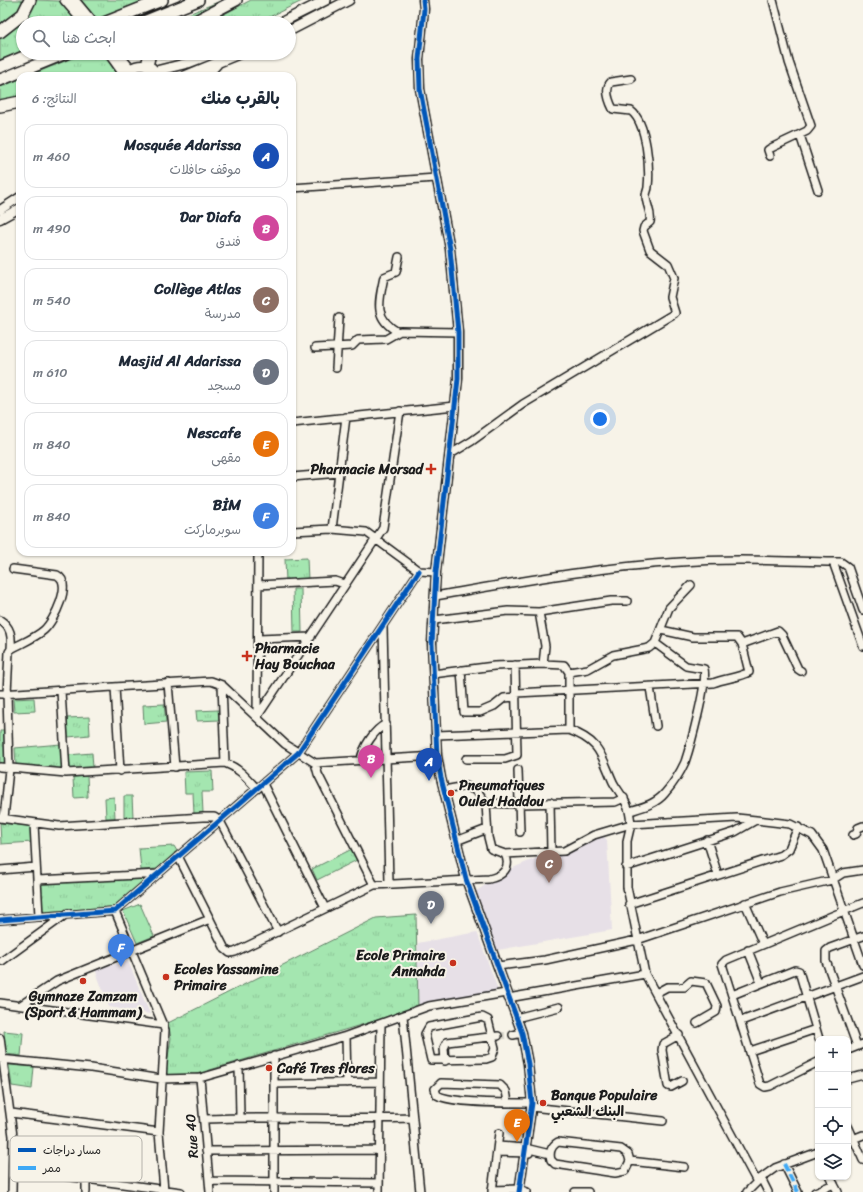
<!DOCTYPE html>
<html lang="ar">
<head>
<meta charset="utf-8">
<style>
	:root { --surface:#fff; --page:#f2f2f3; --text:#1f2937; --muted:#747a83; --line:#e0e1e3; --accent:#0b8043 }
	body { margin:0; font-family:Sriracha,"Playpen Sans Arabic",sans-serif; background:var(--page); color:var(--text); direction:rtl }
	.controls { position:absolute; right:12px; bottom:12px; display:grid; overflow:hidden; border-radius:8px; box-shadow:0 1px 3px #0004 }
	.controls button { width:36px; height:36px; display:grid; place-items:center; padding:0; border:0; border-bottom:1px solid var(--line); background:var(--surface); color:var(--text); font:20px sans-serif }
	.you { position:absolute; left:600px; top:419px; width:14px; height:14px; margin:-10px; border:3px solid #fff; border-radius:50%; background:#1a73e8; box-shadow:0 0 0 6px #1a73e833 }
	.badge { display:grid; place-items:center; width:26px; height:26px; border-radius:50%; background:var(--accent); color:#fff; font-size:13px; font-weight:700 }
	.pin { position:absolute; translate:-50% -33px; filter:drop-shadow(0 1px 2px #0008) }
	.pin::after { content:''; position:absolute; top:21px; width:14px; height:12px; background:inherit; clip-path:polygon(0 0,100% 0,50% 100%) }
	.list { margin:0; padding:0; list-style:none }
	h2 { display:flex; justify-content:space-between; align-items:center; height:52px; margin:0; padding:0 16px; font-size:17px }
	h2 small { font-size:13px; font-weight:400; color:var(--muted) }
	.list li { display:grid; grid-template-columns:26px 1fr auto; gap:12px; align-items:center; box-sizing:border-box; height:64px; margin:0 8px 8px; padding:0 8px; border:1px solid var(--line); border-radius:12px }
	.list b { display:block; font-size:15px; white-space:nowrap }
	.list p { margin:0; font-size:13px; white-space:nowrap; color:var(--muted) }
	.list em { font-size:13px; font-style:normal; color:var(--muted) }
	.icon { flex:none; width:22px; height:22px; fill:none; stroke:currentColor; stroke-width:2; stroke-linecap:round; stroke-linejoin:round }
	.map { position:relative; flex:none; width:863px; height:1192px; overflow:hidden; direction:ltr }
	.search { position:absolute; background:var(--surface); box-shadow:0 1px 3px #0004; left:16px; top:16px; width:280px; height:44px; display:flex; align-items:center; gap:10px; box-sizing:border-box; padding:0 14px; border-radius:22px; color:var(--muted); font-size:15px }
	.panel { position:absolute; background:var(--surface); box-shadow:0 1px 3px #0004; left:16px; top:72px; width:280px; height:484px; border-radius:12px; direction:rtl }
	.map>svg:first-child { display:block }
	.built { fill:#e7e0e7 }
	.grass { fill:url(#grass-tufts); stroke:#608166 }
	.forest { fill:url(#forest-crowns); stroke:#608166 }
	.pitch { fill:#a4e6b0; stroke:#608166 }
	.lines { fill:none; stroke-linecap:round; stroke-linejoin:round }
	.minor-tunnel { stroke:#d6d3c9; stroke-width:7; stroke-dasharray:7 3.5; stroke-linecap:butt }
	.minor-casing { stroke:#1c1c1c; stroke-width:10 }
	.tertiary-casing { stroke:#1c1c1c; stroke-width:11 }
	.secondary-casing { stroke:#1c1c1c; stroke-width:12 }
	.trunk-casing { stroke:#1c1c1c; stroke-width:14 }
	.minor { stroke:#f7f3e8; stroke-width:7 }
	.tertiary { stroke:#f7f3e8; stroke-width:8 }
	.secondary { stroke:#f7f3e8; stroke-width:9 }
	.trunk { stroke:#f7f3e8; stroke-width:11 }
	.quiet { stroke:#3fa9f5; stroke-width:4; stroke-dasharray:8 4; stroke-linecap:butt }
	.cycleway-casing { stroke:#f7f3e8; stroke-width:8 }
	.cycleway { stroke:#0057b8; stroke-width:5 }
	.poi-dot { fill:#c8321e; stroke:#f7f3e8; stroke-width:1.5 }
	.labels { text-anchor:middle; dominant-baseline:central; stroke-width:4; stroke-linejoin:round; paint-order:stroke }
	.poi-label { font-size:14px; font-weight:bold; fill:#1c1c1c; stroke:#f7f3e8; text-anchor:start }
	.street-label { font-size:14px; fill:#1c1c1c; stroke:#f7f3e8 }
	.key { fill:#f7f3e8; stroke:#b5b2ab; stroke-width:1 }
	.key-label { font-size:11px; fill:#1c1c1c }
</style>
</head>
<body>
<div class="map">
<svg width="863" height="1192" viewBox="0 0 863 1192">
	<defs>
		<pattern id="grass-tufts" width="24" height="20" patternUnits="userSpaceOnUse"><rect width="24" height="20" fill="#a4e6b0"/><path d="M3 7l-1-3M5 7V3M7 7l1-3M15 17l-1-3M17 17v-4M19 17l1-3" fill="none" stroke="#8dc597"/></pattern>
		<pattern id="forest-crowns" width="20" height="18" patternUnits="userSpaceOnUse"><rect width="20" height="18" fill="#a4e6b0"/><path d="M2 6a3 3 0 1 1 6 0M12 15a3 3 0 1 1 6 0" fill="none" stroke="#8dc597"/></pattern>
	</defs>
	<rect width="100%" height="100%" fill="#f7f3e8"/>
	<filter id="ink" filterUnits="userSpaceOnUse"><feTurbulence type="fractalNoise" baseFrequency=".025" numOctaves="2"/><feDisplacementMap in="SourceGraphic" scale="8" xChannelSelector="R" yChannelSelector="G"/><feConvolveMatrix kernelMatrix="1 2 1 2 8 2 1 2 1" color-interpolation-filters="sRGB"/></filter>
	<g filter="url(#ink)">
		<!-- built -->
		<path class="built" d="M599,831l8,9 5,90 -120,21 -20,-57 34,-23z
			M477,932l21,58 -3,4 -78,11 1,-62z
			M128,961l22,53 -41,-7 -14,-38z"/>
		<!-- grass -->
		<path class="grass" d="M36,0l23,1 22,22h-58v28l-23,9v-24l29,-24z
			M81,0h69l-51,21z
			M223,0h6l-43,23h-20z
			M251,0h53l-47,23h-50z
			M85,53h21l9,14 -1,9h-86z
			M157,53h31l-16,5 -10,1 -4,-2z
			M20,79v18l-20,5v-15z
			M307,558l1,22 -22,1 -1,-22z
			M293,589h8l1,43h-8z
			M34,698l1,13 -21,1 -1,-13z
			M164,704l2,18 -22,2 -1,-19z
			M218,710l1,10 -22,1 -1,-10z
			M89,717l1,18 -22,2 -1,-19z
			M0,731h4l1,32h-5z
			M61,744l2,26 -47,-4 -1,-18z
			M92,753l1,15 -23,2 -2,-15z
			M212,771l1,21h-11l1,21 -9,1 -1,-21h-8l-1,-21z
			M87,776l1,21 -14,1 -1,-21z
			M124,796h8l1,21h-9z
			M114,797l1,21h-9l-1,-20z
			M0,823l30,3 3,16 -32,2z
			M174,846l3,5 -20,18 -16,1 -2,-22z
			M352,849l5,11 -40,20 -5,-11z
			M148,878l-35,29 -71,5 -2,-29z
			M416,915l2,93 -225,67 -20,1 -8,-1 6,-37 -3,-15 208,-105z
			M4,1031l19,2 -2,23 -15,-2z
			M9,1065l25,2 -2,22 -20,-3z"/>
		<!-- forest -->
		<path class="forest" d="M0,0h25l-4,8 -21,16z"/>
		<!-- pitch -->
		<path class="pitch" d="M140,904l14,32 -17,7 -14,-32z"/>
		<g class="lines">
			<!-- minor-tunnel -->
			<path class="minor-tunnel" d="M498,1036l15,-1"/>
			<!-- minor casing -->
			<g class="minor-casing">
				<path id="minor" d="M800,135l18,55
					M770,156l-2,-6 3,-2 36,-17 4,-5 -22,-64 -16,-62
					M292,188l144,-10
					M398,332c-25,-14 -19,-30 -14,-55l12,-5 3,-15
					M315,348l37,-2 6,-6 28,-1 14,-8 58,1
					M336,368l3,-50
					M292,423l163,-17
					M449,455l23,-14 51,-37 152,-91 -5,-16 4,-19 -6,-14 -18,-14 -7,-19 1,-4 6,-5c2,-10 -4,-17 -4,-26 0,-4 2,-6 2,-9 2,-19 -1,-64 -17,-76l-18,-2c-4,-8 -9,-20 -2,-27l20,-3
					M292,477l47,-4
					M332,529l14,-112
					M292,531l40,-2 34,3 53,39 17,1
					M833,562l30,84
					M258,585l77,-4 9,3
					M435,596c82,-14 163,-29 246,-34 51,-4 102,-1 152,0h8l7,5 15,43
					M539,612l6,34 -2,18
					M0,620c11,7 12,16 11,29
					M434,620l74,-9 31,1 72,-11h16
					M383,627l6,256
					M258,639l53,-2
					M742,644l36,-13 4,4 16,34 3,2
					M461,670l3,42h16l14,-6 10,-8 12,-1
					M569,672l19,-3 25,-14 36,-7 6,-5 14,-35 22,-23
					M433,674l61,-8 49,-2 21,1 5,7v58
					M168,683l7,84
					M222,685l3,78
					M115,687l5,84
					M650,687l6,39
					M61,691l5,82
					M516,693l197,-10c12,-5 25,-5 36,-11l-7,-28 -5,-7h-44l-32,-7
					M0,694l211,-13 11,4 63,59 30,19 122,-7
					M257,717l126,-189 17,-117
					M257,717l1,-165
					M436,735l133,-5c31,11 32,25 44,52 3,6 7,10 10,16 6,8 7,17 8,26l-37,11 -30,16 -59,3
					M466,759h39l12,-4 -2,-90
					M361,760c2,-13 13,-30 25,-36
					M315,763l3,11 56,111
					M0,767l66,6 159,-10c14,5 22,15 32,26
					M518,770l2,62
					M263,784l62,124
					M550,802l1,50
					M486,803l33,1 96,-2 9,-4
					M630,811c13,-4 26,-7 35,-18 8,-9 15,-20 20,-31 5,-15 23,-80 19,-93l-18,-3 -31,-23
					M0,818l59,8 144,-9h11l6,4 58,111
					M4,818l5,-49 -2,-76 2,-41 2,-3c11,-6 24,-11 33,-19 10,-9 29,-47 13,-55l-44,-6
					M756,820l-19,-2 -106,6 -4,17v46l18,87 112,208
					M34,824l5,92
					M853,835l3,-1 2,-6 5,-2
					M707,840l11,35
					M456,841l31,-12
					M178,856l47,93 5,4 5,-1 139,-67 115,-6c13,-3 23,-11 16,-25l-14,-5 -3,-12 -2,-34 -8,-11 -12,-6 -22,4
					M626,867l109,-35 21,-12 34,4 22,11 11,15 40,115
					M0,870l36,-3
					M37,880l122,-6
					M745,903l18,41
					M629,904l152,-49 8,-6 9,-22
					M115,911l50,119 -6,102 5,58
					M0,920l115,-9 183,-158 121,-182
					M748,950l13,33
					M2,961l66,-48
					M498,966l47,-6 92,-20 143,-48 52,-12 11,-7 20,-3
					M656,993l11,-6h17l7,-6 15,2 11,23 -1,6 -19,11
					M732,995l63,-25 4,1 20,68
					M508,998l137,-24
					M0,1003l164,22
					M21,1005l36,-24 153,-62
					M403,1016l17,176
					M482,1017l6,3 7,28 -3,9 -6,2 -55,1 -6,-26 4,-7z
					M516,1018l43,-11
					M741,1021l122,-45
					M513,1035l9,-2
					M679,1035l-16,9 -1,6 6,36 3,1 11,-6
					M346,1036l1,47
					M0,1038l13,98 -1,56
					M857,1046l-31,-85v-10l4,-3 33,-12
					M848,1050l15,-6
					M750,1051l66,-22
					M0,1059l91,9 70,11 39,-1 146,-42 83,-30 77,-13
					M445,1061l-1,-13 3,-6 51,-6
					M818,1062l-48,24 -5,1 -5,-3 -38,-120 4,-4 137,-57
					M239,1066l1,51
					M200,1078l10,114
					M848,1079l15,-4
					M274,1084l106,-2
					M508,1102l-2,-11 -6,-6 -59,-2 -6,6 2,6c15,9 76,8 95,8
					M531,1107l132,14
					M11,1113l148,19
					M204,1119c69,-3 139,1 209,-1
					M848,1126l15,34
					M848,1141l15,-6
					M558,1142l63,7 7,5 2,7 -5,10 -10,2 -60,-9 -4,-4c-2,-7 0,-14 7,-18z
					M498,1146l27,2 25,6
					M206,1151l173,-1
					M497,1152l32,1
					M630,1161l54,6
					M784,1164l14,28
					M14,1169l167,23
					M830,1177l8,15
					M761,1178l7,14
					M209,1181l170,2
					M492,1190l27,-1 8,3
					M86,1192v-15
					M274,1192v-136
					M379,1192l2,-168
					M492,1192l7,-59
					M575,1192h13
					M747,1192l14,-14 14,-10 43,-16
					M815,1192l19,-8"/>
			</g>
			<!-- tertiary casing -->
			<g class="tertiary-casing">
				<path id="tertiary" d="M423,0l1,9 -5,50 1,30 30,160 8,83v47l-22,193 -4,71 5,113 4,22 25,101 56,154 6,31 4,39 -13,89
					M0,210l20,-13
					M0,219l20,-11"/>
			</g>
			<!-- secondary casing -->
			<g class="secondary-casing">
				<path id="secondary" d="M65,0l20,23
					M74,0l19,23
					M280,23l46,-23
					M289,31l60,-31
					M109,53l15,21
					M117,53l13,16
					M156,71l32,-8 26,-10
					M123,76c7,-10 18,-13 29,-8
					M185,76l56,-23
					M206,76l11,-12"/>
			</g>
			<!-- trunk casing -->
			<g class="trunk-casing">
				<path id="trunk" d="M104,23l58,-23
					M141,23l57,-23
					M192,23l44,-23
					M0,32l23,-18 7,-14
					M147,66l3,-13
					M0,67l33,-14
					M0,80l66,-27
					M0,106l20,-4"/>
			</g>
			<!-- minor -->
			<use href="#minor" class="minor"/>
			<!-- tertiary -->
			<use href="#tertiary" class="tertiary"/>
			<!-- secondary -->
			<use href="#secondary" class="secondary"/>
			<!-- trunk -->
			<use href="#trunk" class="trunk"/>
			<!-- quiet -->
			<path class="quiet" d="M784,1164l14,28"/>
			<!-- cycleway casing -->
			<g class="cycleway-casing">
				<path id="cycleway" d="M423,0l1,9 -5,50 1,30 30,160 8,83v47l-22,193 -4,71 5,113 4,22 25,101 56,154 6,31 4,39 -13,89
					M0,920l115,-9 183,-158 121,-182"/>
			</g>
			<!-- cycleway -->
			<use href="#cycleway" class="cycleway"/>
		</g>
	</g>
	<!-- markers -->
	<g class="poi-dot">
		<path d="M429 463h4v4h4v4h-4v4h-4v-4h-4v-4h4z"/>
		<path d="M245 650h4v4h4v4h-4v4h-4v-4h-4v-4h4z"/>
		<circle cx="451" cy="793" r="4"/>
		<circle cx="453" cy="963" r="4"/>
		<circle cx="166" cy="977" r="4"/>
		<circle cx="83" cy="981" r="4"/>
		<circle cx="269" cy="1068" r="4"/>
		<circle cx="543" cy="1103" r="4"/>
	</g>
	<g class="labels">
		<!-- poi labels -->
		<g class="poi-label">
			<text x="423" y="469" text-anchor="end">Pharmacie Morsad</text>
			<text x="255" y="648">Pharmacie<tspan x="255" dy="16">Hay Bouchaa</tspan></text>
			<text x="459" y="785">Pneumatiques<tspan x="459" dy="16">Ouled Haddou</tspan></text>
			<text x="445" y="955" text-anchor="end">Ecole Primaire<tspan x="445" dy="16">Annahda</tspan></text>
			<text x="174" y="969">Ecoles Yassamine<tspan x="174" dy="16">Primaire</tspan></text>
			<text x="83" y="996" text-anchor="middle">Gymnaze Zamzam<tspan x="83" dy="16">(Sport &amp; Hammam)</tspan></text>
			<text x="277" y="1068">Café Tres flores</text>
			<text x="551" y="1095">Banque Populaire<tspan x="551" dy="16">البنك الشعبي</tspan></text>
		</g>
		<!-- street labels -->
		<g class="street-label">
			<text transform="translate(192 1136) rotate(-94)">Rue 40</text>
		</g>
	</g>
	<!-- legend -->
	<rect x="10" y="1136" width="132" height="46" rx="6" class="key"/>
	<rect x="18" y="1148" width="18" height="4" fill="#0057b8"/>
	<rect x="18" y="1166" width="18" height="4" fill="#3fa9f5"/>
	<g class="key-label">
		<text x="43" y="1154">مسار دراجات</text>
		<text x="43" y="1172">ممر</text>
	</g>
</svg>
<div class="controls">
<button>+</button>
<button>−</button>
<button><svg class="icon" aria-label="locate" viewBox="0 0 24 24"><circle cx="12" cy="12" r="6"/><path d="M12 2v4M12 18v4M2 12h4M18 12h4"/></svg></button>
<button><svg class="icon" aria-label="layers" viewBox="0 0 24 24"><path d="M12 4l9 5-9 5-9-5zM3 14l9 5 9-5"/></svg></button>
</div>
<div class="you"></div>
<div class="pin badge" style="left:429px;top:781px;background:#1a4fb4">A</div>
<div class="pin badge" style="left:371px;top:778px;background:#d1479c">B</div>
<div class="pin badge" style="left:549px;top:883px;background:#8d6e63">C</div>
<div class="pin badge" style="left:431px;top:924px;background:#6b7280">D</div>
<div class="pin badge" style="left:517px;top:1142px;background:#e8710a">E</div>
<div class="pin badge" style="left:121px;top:967px;background:#3f7fe0">F</div>
<div class="search"><svg class="icon" aria-label="search" viewBox="0 0 24 24"><circle cx="10" cy="10" r="6"/><path d="M15 15l6 6"/></svg>ابحث هنا</div>
<section class="panel">
<h2>بالقرب منك<small>النتائج: 6</small></h2>
<ul class="list">
<li><span class="badge" style="background:#1a4fb4">A</span><div><b>Mosquée Adarissa</b><p>موقف حافلات</p></div><em>460 m</em></li>
<li><span class="badge" style="background:#d1479c">B</span><div><b>Dar Diafa</b><p>فندق</p></div><em>490 m</em></li>
<li><span class="badge" style="background:#8d6e63">C</span><div><b>Collège Atlas</b><p>مدرسة</p></div><em>540 m</em></li>
<li><span class="badge" style="background:#6b7280">D</span><div><b>Masjid Al Adarissa</b><p>مسجد</p></div><em>610 m</em></li>
<li><span class="badge" style="background:#e8710a">E</span><div><b>Nescafe</b><p>مقهى</p></div><em>840 m</em></li>
<li><span class="badge" style="background:#3f7fe0">F</span><div><b>BİM</b><p>سوبرماركت</p></div><em>840 m</em></li>
</ul>
</section>
</div>
</body>
</html>
